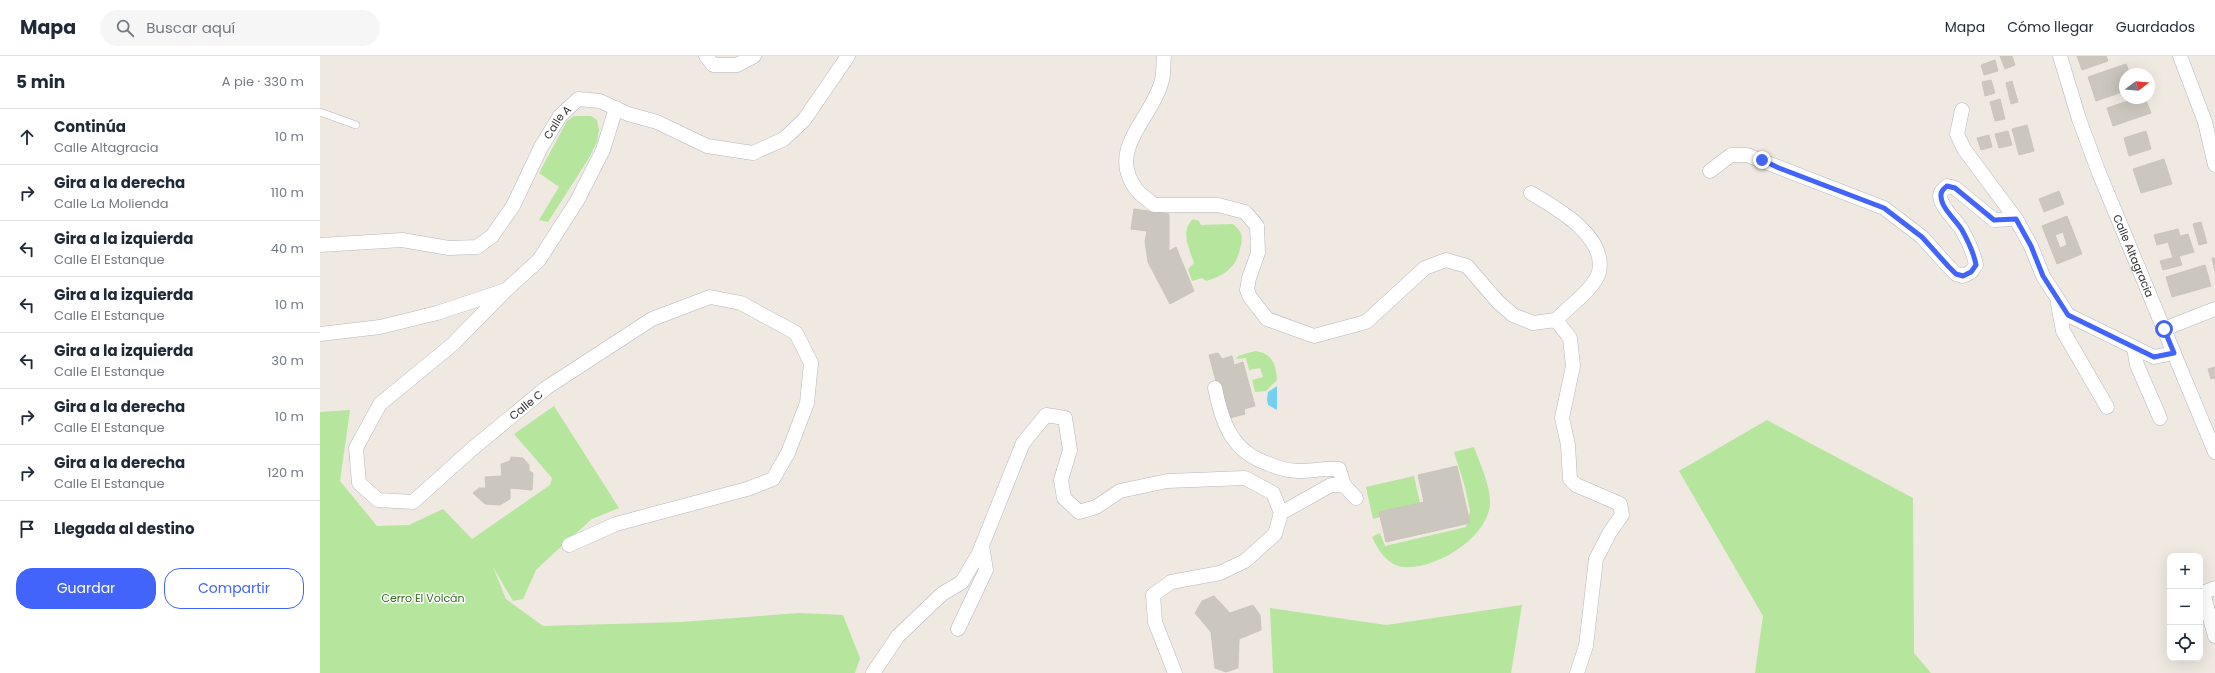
<!DOCTYPE html>
<html lang="es">
<head>
<meta charset="utf-8">
<style>
	:root { --surface:#fff; --page:#f6f6f7; --text:#1f2937; --muted:#747a83; --line:#e0e1e3; --accent:#4264fb }
	body { margin:0; font-family:Poppins,sans-serif; background:var(--page); color:var(--text) }
	.controls { position:absolute; right:12px; bottom:12px; display:grid; overflow:hidden; border-radius:8px; box-shadow:0 4px 16px #0002 }
	.controls button { width:36px; height:36px; display:grid; place-items:center; padding:0; border:0; border-bottom:1px solid var(--line); background:var(--surface); color:var(--text); font:20px sans-serif }
	.compass { position:absolute; left:1799px; top:12px; width:36px; height:36px; border-radius:50%; background:var(--surface); box-shadow:0 4px 16px #0002; rotate:74deg }
	.stop { position:absolute; width:12px; height:12px; margin:-9px; border:3px solid #4264fb; border-radius:50%; background:#fff }
	.stop.end { background:#4264fb; border-color:#fff; box-shadow:0 1px 4px #0008 }
	.list { margin:0; padding:0; list-style:none }
	h2 { display:flex; justify-content:space-between; align-items:center; height:52px; margin:0; padding:0 16px; font-size:17px }
	h2 small { font-size:13px; font-weight:400; color:var(--muted) }
	.list li { display:grid; grid-template-columns:26px 1fr auto; gap:12px; align-items:center; box-sizing:border-box; height:56px; padding:0 16px; border-top:1px solid var(--line) }
	.list b { display:block; font-size:15px; white-space:nowrap }
	.list p { margin:0; font-size:13px; white-space:nowrap; color:var(--muted) }
	.list em { font-size:13px; font-style:normal; color:var(--muted) }
	.actions { display:flex; gap:8px; padding:12px 16px }
	.actions a { flex:1; padding:9px 0; border:1px solid var(--accent); border-radius:16px; text-align:center; font-size:14px; color:var(--accent) }
	.actions .main { background:var(--accent); color:#fff }
	.icon { flex:none; width:22px; height:22px; fill:none; stroke:currentColor; stroke-width:2; stroke-linecap:round; stroke-linejoin:round }
	.map { position:relative; flex:none; width:1895px; height:617px; overflow:hidden }
	header { display:flex; align-items:center; gap:24px; box-sizing:border-box; height:56px; padding:0 20px; background:var(--surface); border-bottom:1px solid var(--line) }
	header strong { font-size:19px }
	nav { display:flex; gap:22px; margin-inline-start:auto; font-size:14px }
	.search { width:280px; height:36px; background:var(--page); display:flex; align-items:center; gap:10px; box-sizing:border-box; padding:0 14px; border-radius:22px; color:var(--muted); font-size:15px }
	main { display:flex }
	aside { flex:1; background:var(--surface) }
	.map>svg:first-child { display:block }
	.green { fill:#b6e59e }
	.water { fill:#75cff0 }
	.building { fill:#cbc7bf; stroke:#cbc5ba; fill-rule:evenodd }
	.lines { fill:none; stroke-linecap:round; stroke-linejoin:round }
	.service-casing { stroke:#b4b7c1; stroke-width:8 }
	.minor-casing { stroke:#b4b7c1; stroke-width:15 }
	.service { stroke:#fff; stroke-width:7 }
	.minor { stroke:#fff; stroke-width:14 }
	.route { stroke:#4264fb; stroke-width:5 }
	.labels { text-anchor:middle; dominant-baseline:central; stroke-width:3; stroke-linejoin:round; paint-order:stroke }
	.street-label { font-size:11px; fill:#2e2e2e; stroke:#fff }
	.park-label { font-size:11px; fill:#2c6e1b; stroke:#fff }
</style>
</head>
<body>
<header>
<strong>Mapa</strong>
<div class="search"><svg class="icon" aria-label="search" viewBox="0 0 24 24"><circle cx="10" cy="10" r="6"/><path d="M15 15l6 6"/></svg>Buscar aquí</div>
<nav><a>Mapa</a><a>Cómo llegar</a><a>Guardados</a></nav>
</header>
<main>
<aside>
<h2>5 min<small>A pie · 330 m</small></h2>
<ul class="list">
<li><svg class="icon" aria-label="ahead" viewBox="0 0 24 24"><path d="M12 20V5M6 11l6-6 6 6"/></svg><div><b>Continúa</b><p>Calle Altagracia</p></div><em>10 m</em></li>
<li><svg class="icon" aria-label="right" viewBox="0 0 24 24"><path d="M7 20v-9h11M14 6l5 5-5 5"/></svg><div><b>Gira a la derecha</b><p>Calle La Molienda</p></div><em>110 m</em></li>
<li><svg class="icon" aria-label="left" viewBox="0 0 24 24"><path d="M17 20v-9H6M10 6l-5 5 5 5"/></svg><div><b>Gira a la izquierda</b><p>Calle El Estanque</p></div><em>40 m</em></li>
<li><svg class="icon" aria-label="left" viewBox="0 0 24 24"><path d="M17 20v-9H6M10 6l-5 5 5 5"/></svg><div><b>Gira a la izquierda</b><p>Calle El Estanque</p></div><em>10 m</em></li>
<li><svg class="icon" aria-label="left" viewBox="0 0 24 24"><path d="M17 20v-9H6M10 6l-5 5 5 5"/></svg><div><b>Gira a la izquierda</b><p>Calle El Estanque</p></div><em>30 m</em></li>
<li><svg class="icon" aria-label="right" viewBox="0 0 24 24"><path d="M7 20v-9h11M14 6l5 5-5 5"/></svg><div><b>Gira a la derecha</b><p>Calle El Estanque</p></div><em>10 m</em></li>
<li><svg class="icon" aria-label="right" viewBox="0 0 24 24"><path d="M7 20v-9h11M14 6l5 5-5 5"/></svg><div><b>Gira a la derecha</b><p>Calle El Estanque</p></div><em>120 m</em></li>
<li><svg class="icon" aria-label="arrive" viewBox="0 0 24 24"><path d="M6 21V4h12l-3 4 3 4H6"/></svg><div><b>Llegada al destino</b></div></li>
</ul>
<div class="actions"><a class="main">Guardar</a><a>Compartir</a></div>
</aside>
<div class="map">
<svg width="1895" height="617" viewBox="0 0 1895 617">
	<rect width="100%" height="100%" fill="#efe9e1"/>
	<!-- green -->
	<path class="green" d="M254,60h17l6,4 2,10 -2,12 -8,16 -41,64 -9,-2 20,-33 -20,-14 28,-52z
		M873,163l6,2 2,4 32,-1c10,8 10,13 7,25 -4,19 -15,26 -34,32l-4,-3 -10,3 -4,-12 6,-6c-5,-15 -14,-32 -1,-44z
		M935,295c17,2 21,13 22,29l-11,11 -11,1 -3,-12 11,-3 -3,-9 -11,2 -3,-12 -10,1 2,-3z
		M234,350l65,102 -27,11 -39,35 -17,16 -13,29 -10,2 -20,-34 13,32 37,27 138,-4 118,-9 44,2 17,43 -5,15h-535v-261l30,-2 -10,71 37,45 32,-1 34,-16 29,30 78,-54 2,-7 -38,-44z
		M1447,364l146,78 1,155 17,20h-176l8,-57 -84,-145z
		M1154,391c6,17 16,37 16,55 0,35 -55,68 -86,65 -16,-1 -26,-17 -32,-30l8,-4 5,13 81,-19 4,-16 -5,-24 -11,-35z
		M1094,420l6,27 -41,9 1,5 -7,2 -7,-32z
		M1202,549l-11,68h-238l-3,-65 116,17z"/>
	<!-- water -->
	<path class="water" d="M957,330v24l-9,-5 -1,-6 1,-7z"/>
	<!-- building -->
	<path class="building" d="M1680,0h12l3,9 -10,4z
		M1757,0h29l2,5 -26,9z
		M1675,4l3,11 -14,4 -3,-10z
		M1806,8l4,10h-5v17l-29,10 -8,-24z
		M1671,24l4,13 -10,3 -3,-14z
		M1692,25l6,21 -7,2 -5,-21z
		M1817,42h8l6,15 -38,13 -6,-18z
		M1680,43l5,20 -10,2 -5,-19z
		M1707,69l7,26 -15,4 -7,-26z
		M1688,75l4,14 -13,3 -4,-14z
		M1826,75l5,18 -22,7 -5,-18z
		M1669,79l3,12 -11,3 -4,-12z
		M1844,103l8,25 -31,9 -8,-24z
		M1739,135l5,13 -20,8 -5,-13z
		M814,153l35,5v37l7,-4 18,44 -24,13 -22,-42 -3,-21 2,-10 -16,-2z
		M1747,160l15,38 -25,10 -15,-38zM1743,176l4,13 -7,3 -5,-13z
		M1881,166l6,21 -8,2 -6,-21z
		M1858,173l2,7 8,-2 6,18 -21,6 -5,-16 -11,3 -3,-10z
		M1859,200l3,9 -19,5 -3,-9z
		M1892,202h3v13z
		M1885,209l6,21 -39,11 -6,-20z
		M898,297l4,6 10,-3 2,9 9,-3 12,44 -11,3 1,5 -19,5 -17,-64z
		M1895,311v11l-4,1 -3,-10z
		M191,401l12,1 6,7v6l4,2 -1,17 -22,-2v11l-10,6 -15,-1 -12,-11 6,-5h7l-1,-11 17,-1 -1,-12 9,-3z
		M1137,410l13,57 -84,19 -7,-30 45,-10 -6,-27z
		M894,540l16,17 23,-8 7,10 1,15 -22,9 -1,29 -12,4 -11,-4 -4,-36 -16,-19 7,-12z"/>
	<g class="lines">
		<!-- service casing -->
		<g class="service-casing">
			<path id="service" d="M0,56l36,13"/>
		</g>
		<!-- minor casing -->
		<g class="minor-casing">
			<g id="minor">
				<path d="M386,0l7,9h24l17,-9"/>
				<path d="M844,0c-1,8 0,17 -2,24 -9,38 -56,69 -26,109 4,6 13,11 18,16h64l27,7 12,14 1,27 -9,25 -2,12 3,7 17,22 47,17 52,-14 59,-54 21,-8 21,6 31,36 15,13 20,8 23,-3 14,18 3,28 -11,52 6,27 2,34 6,6 44,19 2,11 -12,17 -14,27 -10,87 -9,27"/>
				<path id="s1" d="M1740,0l19,63 20,54 116,279"/>
				<path d="M1860,0l25,66 10,43"/>
				<path d="M1642,54l-5,24 7,15 52,70 15,27 12,30 25,39 86,42 20,-4"/>
				<path d="M1390,115l21,-16h16l137,53 38,29 27,30 7,7 7,2 8,-4 5,-7c-2,-12 -8,-24 -14,-35 -6,-10 -21,-22 -22,-34 0,-5 4,-7 7,-10l8,2 39,32 22,-1"/>
				<path d="M1211,137c25,15 76,43 68,79 -4,16 -32,36 -43,48"/>
				<path id="s2" d="M0,189l82,-5 47,8 28,-1 15,-11 21,-30 28,-59 19,-31 18,-17 22,2 28,13 29,8 50,24 46,7 31,-14 20,-19 44,-64"/>
				<path d="M1738,248l5,27 44,76"/>
				<path d="M1844,273l51,-20"/>
				<path d="M0,278l60,-7 57,-14 66,-22"/>
				<path d="M1814,292l3,17 23,53"/>
				<path d="M895,332c7,35 17,64 54,76 9,4 19,7 30,7 13,0 26,-3 40,-2l5,16"/>
				<path d="M961,457l50,-28h13l12,13"/>
				<path d="M249,489l47,-21 131,-35 26,-10 15,-26 19,-50 4,-40 -15,-30 -55,-30 -31,-6 -58,22 -106,69 -74,61 -59,53 -35,-2 -19,-17 -3,-35 24,-44 73,-60 53,-54 33,-30 38,-59 26,-51 13,-42"/>
				<path d="M1895,532l-12,5 12,43"/>
				<path d="M638,573l28,-59 -4,-25"/>
				<path d="M553,617l25,-37 44,-42 20,-12 17,-29 44,-110 23,-28 19,3 5,32 -9,30 3,18 15,14 17,-5 24,-16 47,-10 78,-3 28,15 8,20 -6,21 -30,27 -25,12 -49,9 -18,13 2,27 20,51"/>
			</g>
		</g>
		<!-- service -->
		<use href="#service" class="service"/>
		<!-- minor -->
		<use href="#minor" class="minor"/>
	</g>
	<g class="lines">
		<!-- route -->
		<path class="route" d="M1442,104l17,8 105,40 38,29 27,30 7,7 7,2 8,-4 5,-7c-2,-12 -8,-24 -14,-35 -6,-10 -21,-22 -21,-34 -1,-5 3,-7 6,-10l8,2 39,32 22,-1 15,27 12,30 25,39 86,42 20,-4 -10,-24"/>
	</g>
	<g class="labels">
		<!-- street labels -->
		<g class="street-label">
			<text stroke="none"><textPath href="#s2" startOffset="308">Calle A</textPath></text>
			<text stroke="none"><textPath href="#s1" startOffset="213">Calle Altagracia</textPath></text>
			<text transform="translate(206 349) rotate(-39)">Calle C</text>
		</g>
		<!-- park labels -->
		<g class="park-label">
			<text x="103" y="542">Cerro El Volcán</text>
		</g>
	</g>
</svg>
<div class="controls">
<button>+</button>
<button>−</button>
<button><svg class="icon" aria-label="locate" viewBox="0 0 24 24"><circle cx="12" cy="12" r="6"/><path d="M12 2v4M12 18v4M2 12h4M18 12h4"/></svg></button>
</div>
<svg class="compass" viewBox="-18 -18 36 36"><path d="M0-13l5 13h-10z" fill="#e53935"/><path d="M0 13l5-13h-10z" fill="#747a83"/></svg>
<div class="stop" style="left:1844px;top:273px"></div>
<div class="stop end" style="left:1442px;top:104px"></div>
</div>
</main>
</body>
</html>
